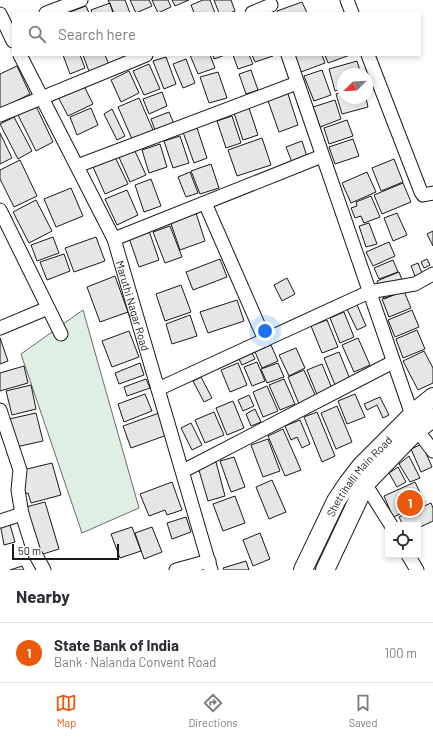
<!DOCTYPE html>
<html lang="en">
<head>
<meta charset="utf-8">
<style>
	:root { --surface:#fff; --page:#f7f7f7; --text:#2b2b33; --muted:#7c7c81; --line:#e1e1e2; --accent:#ea580c }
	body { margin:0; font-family:Barlow,sans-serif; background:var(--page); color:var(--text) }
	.controls { position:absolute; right:12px; bottom:12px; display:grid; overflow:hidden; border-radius:0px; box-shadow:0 2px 6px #0003 }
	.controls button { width:36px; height:36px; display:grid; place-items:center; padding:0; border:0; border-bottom:1px solid var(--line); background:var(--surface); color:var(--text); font:20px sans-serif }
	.compass { position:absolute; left:337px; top:68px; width:36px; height:36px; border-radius:50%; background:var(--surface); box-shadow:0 2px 6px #0003; rotate:246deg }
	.scale { position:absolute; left:12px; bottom:10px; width:107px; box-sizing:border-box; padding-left:4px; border:2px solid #1a1a1a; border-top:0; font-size:11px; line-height:14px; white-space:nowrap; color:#1a1a1a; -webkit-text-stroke:3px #fff; paint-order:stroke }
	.you { position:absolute; left:265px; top:331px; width:14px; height:14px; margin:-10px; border:3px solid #fff; border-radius:50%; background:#1a73e8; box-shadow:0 0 0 6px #1a73e833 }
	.badge { display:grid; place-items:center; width:26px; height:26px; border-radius:50%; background:var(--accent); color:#fff; font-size:13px; font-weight:700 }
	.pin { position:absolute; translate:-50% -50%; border:2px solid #fff; box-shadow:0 1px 4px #0006 }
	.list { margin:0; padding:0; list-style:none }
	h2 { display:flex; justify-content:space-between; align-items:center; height:52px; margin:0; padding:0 16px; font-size:17px }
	h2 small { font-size:13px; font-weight:400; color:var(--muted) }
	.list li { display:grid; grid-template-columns:26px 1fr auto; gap:12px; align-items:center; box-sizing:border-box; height:60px; padding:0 16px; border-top:1px solid var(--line) }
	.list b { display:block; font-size:15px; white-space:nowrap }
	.list p { margin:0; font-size:13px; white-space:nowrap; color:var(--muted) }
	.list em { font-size:13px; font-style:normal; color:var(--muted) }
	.icon { flex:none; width:22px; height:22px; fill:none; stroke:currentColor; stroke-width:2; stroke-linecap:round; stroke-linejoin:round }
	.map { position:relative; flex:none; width:433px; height:570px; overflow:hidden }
	.search { position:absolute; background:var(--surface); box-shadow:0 2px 6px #0003; left:12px; right:12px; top:12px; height:44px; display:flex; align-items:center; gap:10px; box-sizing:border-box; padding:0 14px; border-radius:0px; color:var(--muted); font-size:15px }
	.sheet { height:112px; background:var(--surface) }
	nav { display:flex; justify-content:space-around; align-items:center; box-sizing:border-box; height:56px; border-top:1px solid var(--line); background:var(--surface); font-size:11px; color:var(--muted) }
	nav a { display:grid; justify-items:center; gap:2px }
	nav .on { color:var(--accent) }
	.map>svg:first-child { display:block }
	.green { fill:#e0efe3; stroke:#6a6a6a }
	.building { fill:#e6e6e6; stroke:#1a1a1a }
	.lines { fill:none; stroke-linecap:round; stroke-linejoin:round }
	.minor-casing { stroke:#1a1a1a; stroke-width:15 }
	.secondary-casing { stroke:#1a1a1a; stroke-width:20 }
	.minor { stroke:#fff; stroke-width:13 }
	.secondary { stroke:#fff; stroke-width:18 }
	.labels { text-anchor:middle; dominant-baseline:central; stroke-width:3; stroke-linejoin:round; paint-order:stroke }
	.street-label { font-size:11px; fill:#1a1a1a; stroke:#fff }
</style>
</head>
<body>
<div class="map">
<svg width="433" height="570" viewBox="0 0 433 570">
	<rect width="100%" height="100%" fill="#fff"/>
	<!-- green -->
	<path class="green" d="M83,310l56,198 -57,25 -61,-179z"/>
	<!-- building -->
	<path class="building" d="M108,0h17l5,13h-16z
		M130,0h19l3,6 -16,7z
		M152,0h16l3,7 -13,6z
		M172,0h17l-14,6z
		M203,0h7l5,13h-21l-3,-8z
		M214,0h17l4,11 -5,2h-11z
		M302,2l5,11h-29l-1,-2z
		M110,3l3,10h-21l-1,-3z
		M86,6l3,7h-22z
		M63,55h17l5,13 -15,6z
		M83,55h22l5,12 -20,7z
		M190,55h20l5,13 -17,6z
		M213,55h12l-11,4z
		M233,55h16l4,9 -15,5z
		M252,55h21v1l-18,6z
		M294,55h28l3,8 -24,9z
		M325,55h25l-22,8z
		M166,57l10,27 -12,5 -11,-28z
		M186,59l9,24 -12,5 -10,-24z
		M357,61l4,13h-18v14l-8,3 -6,-22z
		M149,64l11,25 -16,6 -11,-24z
		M17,66l13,28 -30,15v-35z
		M251,70l7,20 -12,4 -7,-20z
		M322,70l9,25 -17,6 -10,-25z
		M129,71l10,22 -18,9 -10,-22z
		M218,72l9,26 -18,5 -9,-26z
		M82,82l11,22 -25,12 -11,-21z
		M287,91l11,34 -19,7 -12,-34z
		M162,92l5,14 -18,8 -6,-15z
		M343,92v6h23l2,9 -26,7 -6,-20z
		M139,98l14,32 -21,9 -14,-32z
		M335,100l6,19 -21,8 -7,-20z
		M35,104l18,38 -17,9 -19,-38z
		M91,108l7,17 -21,10 -7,-18z
		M249,108l9,27 -15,5 -9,-27z
		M112,109l13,27 -8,4 -13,-26z
		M169,112l6,14 -19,7 -5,-14z
		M232,116l9,27 -15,5 -9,-27z
		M14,117l18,34 -14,8 -18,-35z
		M347,120l6,16 -24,8 -5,-16z
		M197,128l10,30 -13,5 -11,-31z
		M0,133l12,25 -12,6z
		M180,136l9,27 -16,5 -9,-27z
		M262,138l9,27 -34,11 -9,-26z
		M353,139l6,17 -24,8 -6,-17z
		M302,141l6,19 -15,5 -7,-18z
		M160,144l7,23 -18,6 -7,-23z
		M134,149l12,26 -16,7 -12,-27z
		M115,157l13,27 -23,10 -12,-27z
		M394,159l9,23 -22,9 -9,-23z
		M20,160l17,36 -23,11 -14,-28v-9z
		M211,164l8,24 -19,6 -9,-23z
		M190,172l8,21 -12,4 -8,-20z
		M367,172l9,20 -25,11 -9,-20z
		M151,179l10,27 -17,6 -9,-27z
		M403,183l8,19 -29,12 -8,-19z
		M71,188l12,28 -27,11 -12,-28z
		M127,190l11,25 -21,10 -12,-26z
		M371,196l9,21 -16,6 -3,-7 -6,2 -4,-10 6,-2 -1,-4z
		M36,200l16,31 -23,12 -16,-31z
		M195,210l10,31 -25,9 -11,-32z
		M397,213l10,22 -14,6 -9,-23z
		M369,223l8,21 -11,3 -7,-21z
		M170,226l12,31 -17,6 -12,-31z
		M148,228l11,32 -20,7 -11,-32z
		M433,231v15l-6,-12z
		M53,237l6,16 -22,8 -6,-16z
		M96,237l9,24 -31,11 -9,-24z
		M389,242l6,14 -22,10 -7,-14z
		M64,254l6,17 -23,9 -7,-18z
		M220,259l7,18 -34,13 -7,-18z
		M427,259l3,6 -6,3 -3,-6z
		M393,260l5,12 -19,7 -5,-11z
		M418,263l4,10 -7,3 -4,-10z
		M399,272l7,18 -22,9 -7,-18z
		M115,276l13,36 -28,10 -13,-35z
		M287,278l8,16 -13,7 -8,-16z
		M181,285l10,27 -26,9 -9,-27z
		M404,291l7,17 -22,9 -7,-18z
		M237,300l7,21 -36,12 -8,-21z
		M355,300l11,26 -9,4 -12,-25z
		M412,310l7,17 -24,10 -7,-17z
		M344,312l10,25 -14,6 -10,-25z
		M190,315l7,21 -25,8 -6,-20z
		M327,320l11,27 -16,6 -11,-27z
		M417,330l8,19 -22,9 -7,-19z
		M129,331l10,26 -27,10 -10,-26z
		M0,338l8,23 -8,3z
		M358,338l12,27 -16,7 -12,-27z
		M271,345l7,16 -16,7 -7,-16z
		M296,348l9,20 -16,8 -10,-21z
		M251,351l4,8 -13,6 -4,-8z
		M424,351l9,17v15l-15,7 -15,-29z
		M339,352l11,27 -15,6 -11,-27z
		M257,362l8,19 -13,5 -8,-19z
		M140,363l4,12 -25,9 -4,-11z
		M238,363l9,22 -17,7 -9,-22z
		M278,363l6,14 -17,6 -6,-14z
		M322,364l11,27 -15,6 -11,-27z
		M24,366l4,17 -28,8v-18z
		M304,370l12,27 -17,7 -11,-27z
		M201,377l11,21 -8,4 -11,-21z
		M146,379l4,9 -23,8 -3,-9z
		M284,379l11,25 -15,6 -11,-25z
		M31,385l5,24 -24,6 -6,-24z
		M267,386l11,25 -15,6 -10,-25z
		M145,394l7,17 -28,11 -6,-18z
		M355,394l10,23 -18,7 -9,-23z
		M249,395l5,11 -11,5 -5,-11z
		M380,397l9,18 -6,3 -6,-13 -10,5 -3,-6z
		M233,401l11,27 -17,7 -11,-27z
		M337,406l15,36 -16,7 -15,-36z
		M255,409l6,13 -10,4 -5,-12z
		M214,412l10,23 -19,8 -10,-23z
		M317,412l18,44 -13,6 -18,-45z
		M36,413l7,28 -27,6 -7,-28z
		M159,413l8,22 -36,13 -8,-22z
		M300,420l10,24 -8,4 -5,-11 -6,3 -6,-14z
		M191,423l11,22 -10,5 -11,-22z
		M283,429l18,41 -16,6 -17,-40z
		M268,439l12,32 -17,6 -12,-32z
		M422,444l10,23 -11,5 -10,-23z
		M409,456l11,22 -10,4 -11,-18z
		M234,457l11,30 -14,5 -11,-31z
		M216,462l9,34 -17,5 -10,-34z
		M52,463l9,32 -30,8 -3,-10 -5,1v-24z
		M398,467l8,15 -9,5 -8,-14z
		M272,480l14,32 -17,7 -13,-32z
		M172,482l10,28 -15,5 -2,-5 -16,6 -9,-22z
		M415,482l10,21 -32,14 -9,-21z
		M235,496l10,27 -22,8 -10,-27z
		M45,502l14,47 -19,6 -14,-48z
		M431,503l2,5v13l-15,7v-3h-15l-4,-8z
		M186,517l5,15 -19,7 -5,-16z
		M9,521l6,21 -11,3 -4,-22z
		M132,527l9,24 -21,7 -9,-24z
		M152,527l10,25 -18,7 -9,-26z
		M260,533l10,26 -17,7 -10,-26z
		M246,561l3,9h-25l-1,-2z
		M22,566l2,4h-14z"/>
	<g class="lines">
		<!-- minor casing -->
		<g class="minor-casing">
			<g id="minor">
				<path d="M347,0l5,13"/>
				<path d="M46,13l35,-13"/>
				<path d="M252,13l19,-8"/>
				<path d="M0,14l13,27"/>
				<path id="s1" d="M20,55l94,184 97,331"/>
				<path d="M288,55l124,360"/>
				<path d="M368,55l53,137 2,3 10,-2"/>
				<path d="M0,115l146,-60"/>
				<path d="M77,166l220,-83"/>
				<path d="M205,203l60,137"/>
				<path d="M0,210l61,124"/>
				<path d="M114,239l208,-83"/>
				<path d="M0,328l48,-20"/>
				<path d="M158,389l211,-97 46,-8 18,-10"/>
				<path d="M0,410l20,60 -2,20 4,24 12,38 10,18"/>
				<path d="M417,430l16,21"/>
				<path d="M183,471l210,-109"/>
				<path d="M362,479l29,46"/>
				<path d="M0,521l22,-7"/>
				<path d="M408,555l9,15"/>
				<path d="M176,570l33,-9"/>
			</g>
		</g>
		<!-- secondary casing -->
		<g class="secondary-casing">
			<g id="secondary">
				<path id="s2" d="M303,570l33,-69 12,-18 14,-18 56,-56 15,-12"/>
				<path d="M325,570l41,-87 51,-53 16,-12"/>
			</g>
		</g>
		<!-- minor -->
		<use href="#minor" class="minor"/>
		<!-- secondary -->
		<use href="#secondary" class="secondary"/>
	</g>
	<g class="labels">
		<!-- street labels -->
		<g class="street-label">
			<text stroke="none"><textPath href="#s1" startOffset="276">Maruthi Nagar Road</textPath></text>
			<text stroke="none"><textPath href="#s2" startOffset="110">Shettihalli Main Road</textPath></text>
		</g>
	</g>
</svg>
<div class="controls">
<button><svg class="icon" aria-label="locate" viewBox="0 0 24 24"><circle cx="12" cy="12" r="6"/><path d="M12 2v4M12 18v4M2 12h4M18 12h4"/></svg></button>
</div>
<svg class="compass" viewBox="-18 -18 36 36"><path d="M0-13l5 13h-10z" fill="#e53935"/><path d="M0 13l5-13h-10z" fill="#7c7c81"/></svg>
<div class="scale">50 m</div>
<div class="you"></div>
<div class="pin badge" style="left:410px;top:503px">1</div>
<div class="search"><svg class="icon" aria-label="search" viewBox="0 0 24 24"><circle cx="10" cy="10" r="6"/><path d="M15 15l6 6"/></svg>Search here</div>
</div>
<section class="sheet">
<h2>Nearby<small></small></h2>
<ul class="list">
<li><span class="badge">1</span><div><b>State Bank of India</b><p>Bank · Nalanda Convent Road</p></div><em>100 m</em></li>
</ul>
</section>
<nav>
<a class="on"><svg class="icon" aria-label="map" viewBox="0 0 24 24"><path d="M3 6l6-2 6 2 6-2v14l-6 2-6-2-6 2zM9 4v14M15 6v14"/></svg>Map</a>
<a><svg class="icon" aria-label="directions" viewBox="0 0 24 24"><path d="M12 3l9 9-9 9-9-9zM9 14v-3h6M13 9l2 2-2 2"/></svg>Directions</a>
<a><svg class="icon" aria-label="saved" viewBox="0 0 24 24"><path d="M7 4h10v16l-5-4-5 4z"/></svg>Saved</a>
</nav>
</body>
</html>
